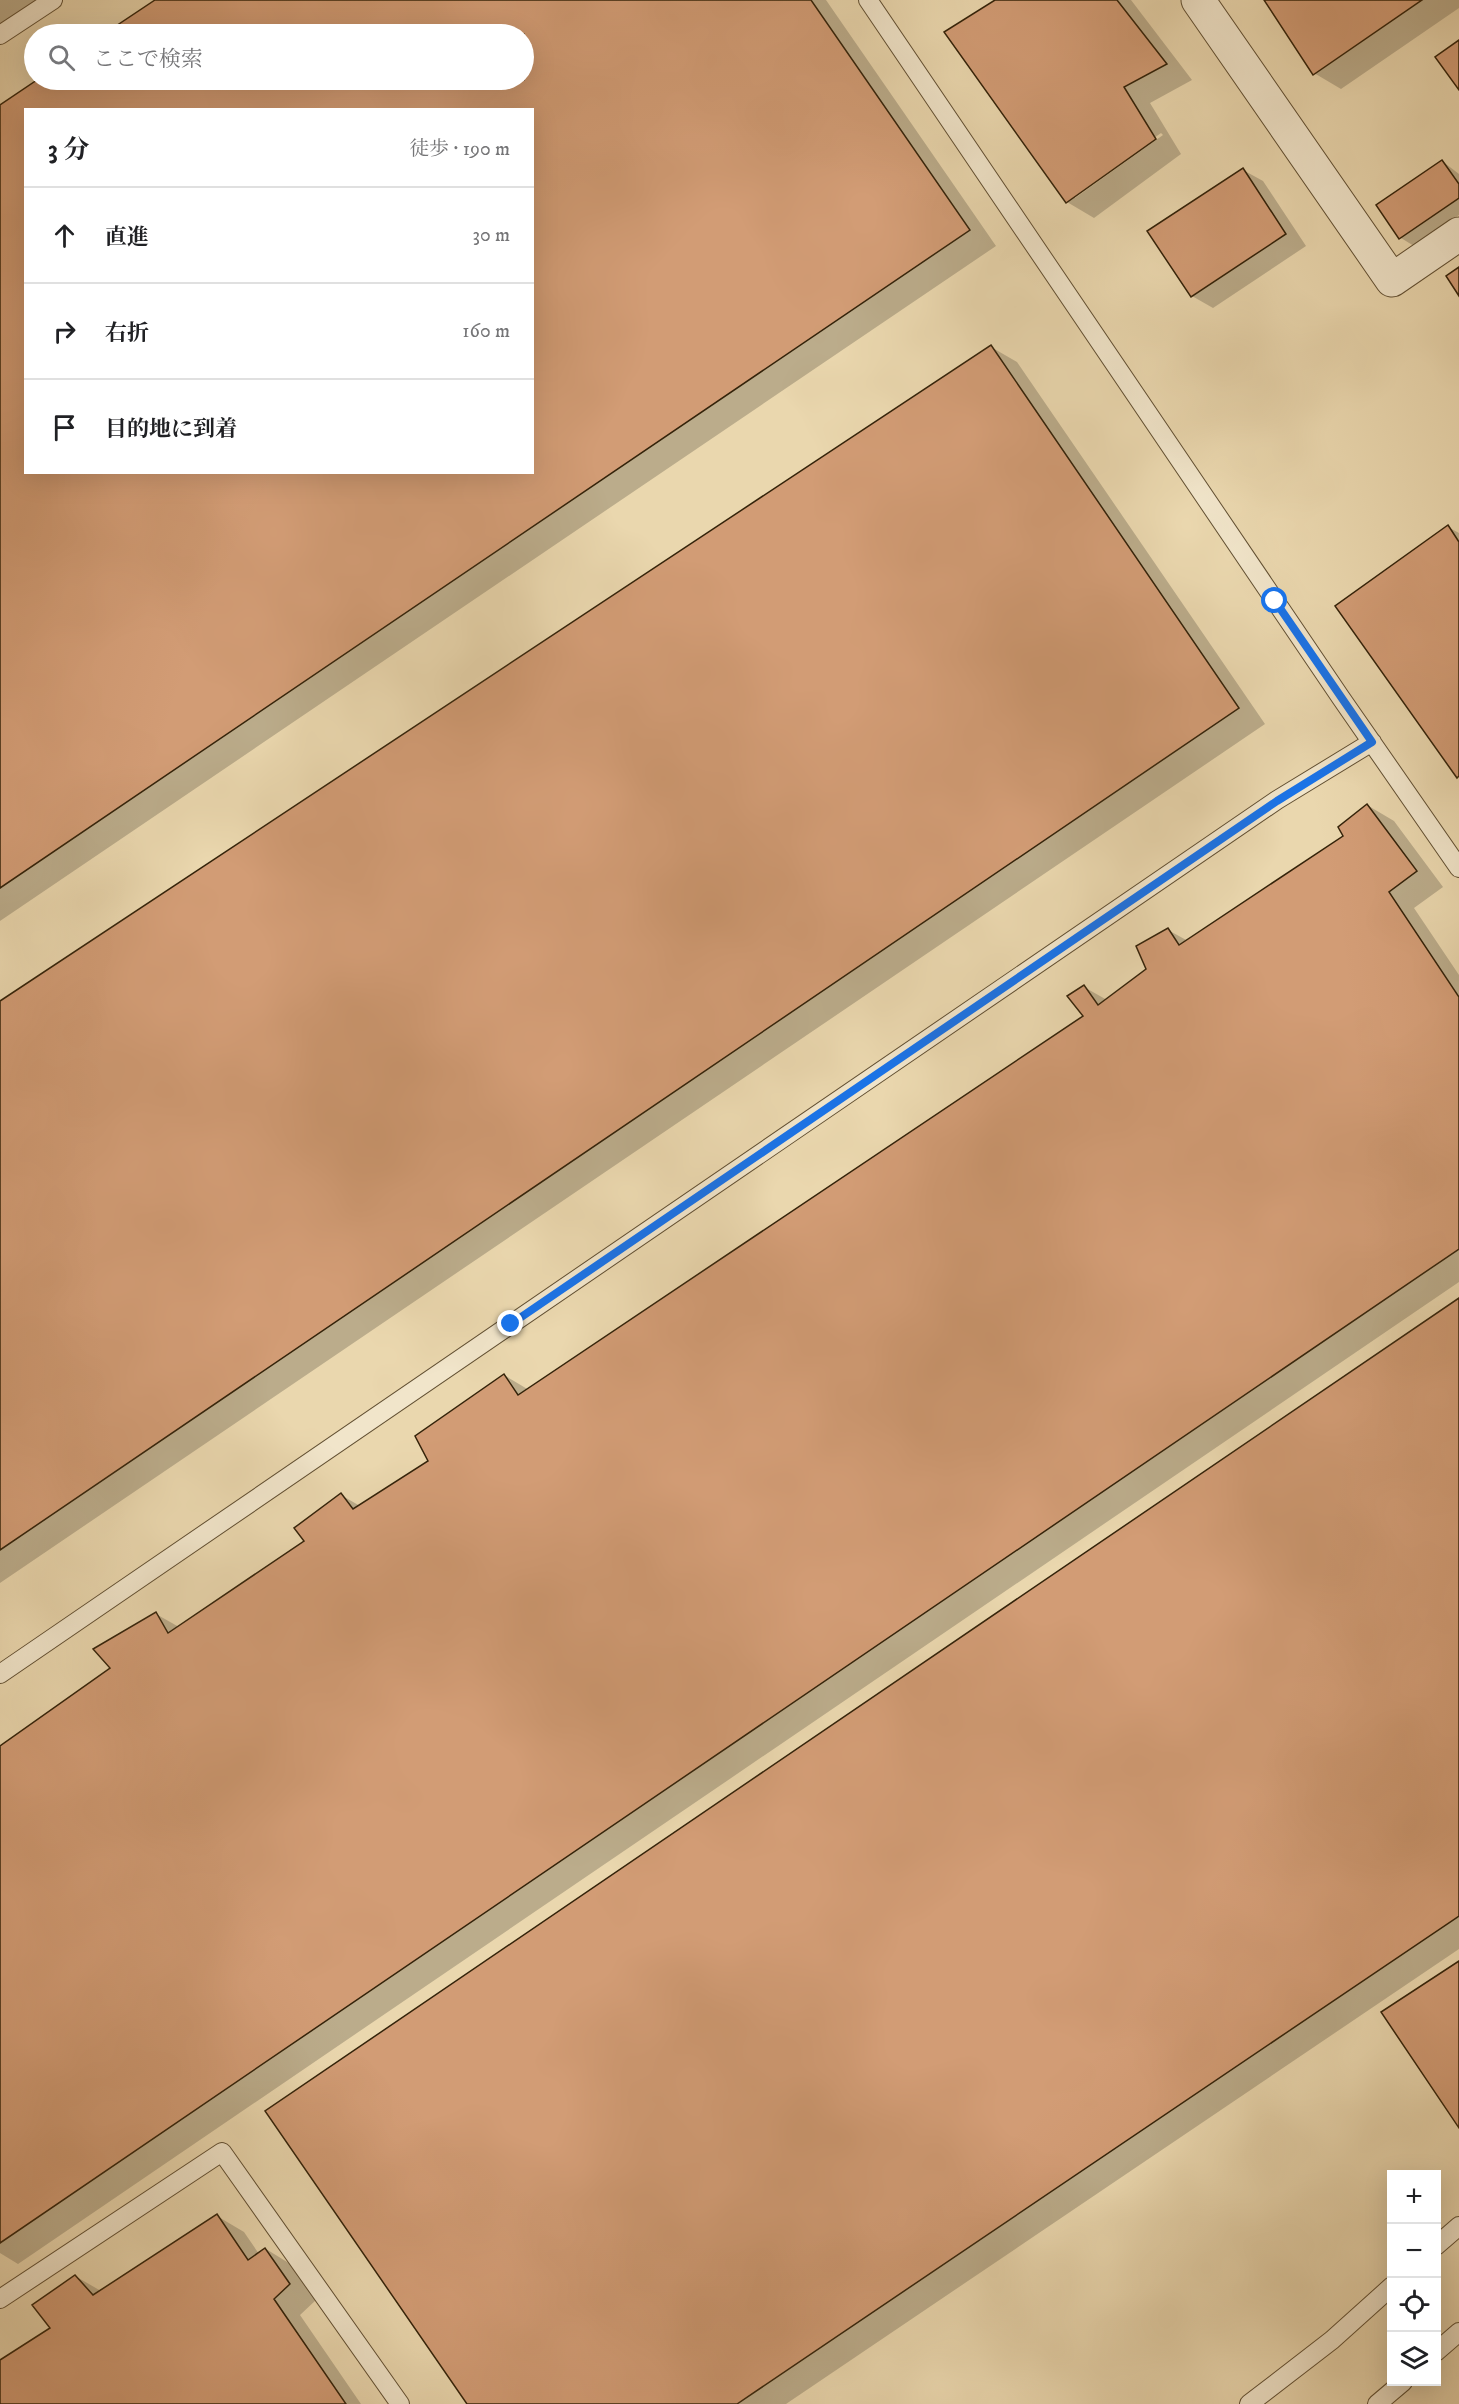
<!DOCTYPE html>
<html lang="ja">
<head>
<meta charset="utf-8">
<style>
	:root { --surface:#fff; --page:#f6f6f6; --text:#202124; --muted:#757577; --line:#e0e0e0 }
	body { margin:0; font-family:"IM FELL DW Pica","Noto Serif JP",serif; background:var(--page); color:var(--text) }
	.controls { position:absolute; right:18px; bottom:18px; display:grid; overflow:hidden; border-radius:0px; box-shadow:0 6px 24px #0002 }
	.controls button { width:54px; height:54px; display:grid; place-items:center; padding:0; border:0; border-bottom:2px solid var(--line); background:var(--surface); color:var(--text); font:30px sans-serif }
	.stop { position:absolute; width:18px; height:18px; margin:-14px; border:4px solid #1a73e8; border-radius:50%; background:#fff }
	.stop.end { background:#1a73e8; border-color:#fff; box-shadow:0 2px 6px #0008 }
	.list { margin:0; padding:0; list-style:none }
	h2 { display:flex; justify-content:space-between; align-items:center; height:78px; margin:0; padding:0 24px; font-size:26px }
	h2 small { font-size:20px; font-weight:400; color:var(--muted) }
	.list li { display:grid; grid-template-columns:39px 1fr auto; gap:18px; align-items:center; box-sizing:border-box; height:96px; padding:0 24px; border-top:2px solid var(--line) }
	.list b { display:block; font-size:22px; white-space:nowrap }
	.list em { font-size:20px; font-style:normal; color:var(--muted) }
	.icon { flex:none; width:33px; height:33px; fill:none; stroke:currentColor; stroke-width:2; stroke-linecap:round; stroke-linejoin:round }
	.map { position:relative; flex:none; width:1459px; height:2404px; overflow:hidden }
	.search { position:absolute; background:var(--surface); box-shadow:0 6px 24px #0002; left:24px; top:24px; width:510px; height:66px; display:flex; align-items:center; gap:15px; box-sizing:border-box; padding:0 21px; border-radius:33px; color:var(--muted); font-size:22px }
	.panel { position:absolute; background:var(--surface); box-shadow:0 6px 24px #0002; left:24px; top:108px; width:510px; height:366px; border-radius:0px }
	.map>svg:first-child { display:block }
	.shadow { fill:#0003; fill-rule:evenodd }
	.building { fill:#d29c75; stroke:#34230a; stroke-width:1.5; fill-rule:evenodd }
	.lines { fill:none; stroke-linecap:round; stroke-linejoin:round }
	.service-casing { stroke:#625033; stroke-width:20 }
	.minor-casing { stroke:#625033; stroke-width:35 }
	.service { stroke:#f1e5ca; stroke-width:18 }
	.minor { stroke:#f1e5ca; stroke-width:33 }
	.route { stroke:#1a73e8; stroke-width:8 }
</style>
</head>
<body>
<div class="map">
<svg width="1459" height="2404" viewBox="0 0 1459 2404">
	<rect width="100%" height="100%" fill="#ead7ae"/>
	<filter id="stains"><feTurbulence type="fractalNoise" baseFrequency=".00333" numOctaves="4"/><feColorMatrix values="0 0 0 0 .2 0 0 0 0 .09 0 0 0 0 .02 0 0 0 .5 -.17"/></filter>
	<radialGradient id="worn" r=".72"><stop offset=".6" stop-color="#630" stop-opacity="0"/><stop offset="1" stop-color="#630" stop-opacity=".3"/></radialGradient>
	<!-- shadow -->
	<path class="shadow" d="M0,0h37l-37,25z
		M158,0h668l170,246 -996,675v-815l40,-26h484v-46h-417zM26,110h506v362h-506z
		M998,0h133l61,80 -42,23 31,51 -87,64 -27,-16zM1161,133l2,2 -88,63v-3z
		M1266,0h193v8l-118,81 -27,-16z
		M1442,161l17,13v41l-45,31 -13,-8 -23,-32z
		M1243,170l20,11 43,65 -93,62 -21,-12 -43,-65z
		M991,347l26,15 248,362 -1265,859v-581z
		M1448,527l11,6v244h-1z
		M1367,805l27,16 49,66 -29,21 45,67v307l-1441,982 -18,-11v-505l113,-80 43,-54 23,13 128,-85 34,-47 19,11 70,-44 74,-87 25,15 556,-373 -1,-30 23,13 41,-30 20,-40 20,11 157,-105z
		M1459,1300v649l-673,455h-318z
		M217,2216l27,16 15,22 7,-5 26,16 24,35 -16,15 61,89h-361v-43l52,-33 23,-52 26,15z"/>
	<!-- building -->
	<path class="building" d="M155,0h656l159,230 -970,658v-783l37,-25h487v-46h-420zM26,110h506v362h-506z
		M995,0h122l50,64 -43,23 32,52 -90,64 -122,-171z
		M1264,0h158l-109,75z
		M1459,40v50l-24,-33z
		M1442,160l17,24v14l-60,41 -23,-34z
		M1243,168l43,66 -95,63 -44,-66z
		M1459,267v29l-13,-20z
		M991,345l248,363 -1239,842v-549z
		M1448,525l11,17v234l-2,2 -122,-172z
		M1367,804l50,67 -28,21 70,105v252l-1459,994v-497l110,-78 -17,-19 63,-37 12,21 136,-92 -10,-13 47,-35 12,16 75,-48 -13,-25 89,-62 14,21 565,-379 -16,-20 17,-11 14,20 48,-36 -10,-23 32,-18 11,17 164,-109 -5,-9z
		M1459,1298v618l-722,488h-270l-202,-293z
		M1459,1961v167l-78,-116z
		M217,2214l31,46 17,-12 25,36 -16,15 72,105h-346v-44l50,-32 -18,-23 43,-30 18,20z"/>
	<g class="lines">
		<!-- service casing -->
		<g class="service-casing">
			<path id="service" d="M868,0l473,698 118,170
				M0,35l53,-35
				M0,1674l1277,-874 95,-58
				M1436,2246l23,-20
				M0,2299l222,-147 178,252
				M1436,2352l23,-20
				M1249,2404l83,-64 60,-54
				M1377,2404l26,-22"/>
		</g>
		<!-- minor casing -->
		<g class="minor-casing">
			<path id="minor" d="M1198,0l194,280 67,-46"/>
		</g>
		<!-- service -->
		<use href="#service" class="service"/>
		<!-- minor -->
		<use href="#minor" class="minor"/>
	</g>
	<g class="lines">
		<!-- route -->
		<path class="route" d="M511,1324l766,-523 95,-59 -97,-141"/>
	</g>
	<rect width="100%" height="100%" filter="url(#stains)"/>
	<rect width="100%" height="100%" fill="url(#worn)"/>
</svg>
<div class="controls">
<button>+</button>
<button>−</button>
<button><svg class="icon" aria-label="locate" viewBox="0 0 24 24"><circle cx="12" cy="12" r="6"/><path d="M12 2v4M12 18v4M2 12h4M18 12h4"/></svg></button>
<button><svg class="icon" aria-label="layers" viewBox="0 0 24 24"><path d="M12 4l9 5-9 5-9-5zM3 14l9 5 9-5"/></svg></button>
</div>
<div class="stop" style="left:1275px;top:601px"></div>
<div class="stop end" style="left:511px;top:1324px"></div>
<div class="search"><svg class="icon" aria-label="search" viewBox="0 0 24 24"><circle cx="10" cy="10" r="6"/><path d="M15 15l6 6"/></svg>ここで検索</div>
<section class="panel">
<h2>3 分<small>徒歩 · 190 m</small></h2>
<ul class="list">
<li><svg class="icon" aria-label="ahead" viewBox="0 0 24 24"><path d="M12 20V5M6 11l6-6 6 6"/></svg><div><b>直進</b></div><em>30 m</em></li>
<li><svg class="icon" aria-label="right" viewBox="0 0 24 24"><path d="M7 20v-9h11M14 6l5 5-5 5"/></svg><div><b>右折</b></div><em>160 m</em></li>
<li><svg class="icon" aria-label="arrive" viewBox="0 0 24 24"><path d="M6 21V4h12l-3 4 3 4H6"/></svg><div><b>目的地に到着</b></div></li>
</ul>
</section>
</div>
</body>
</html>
